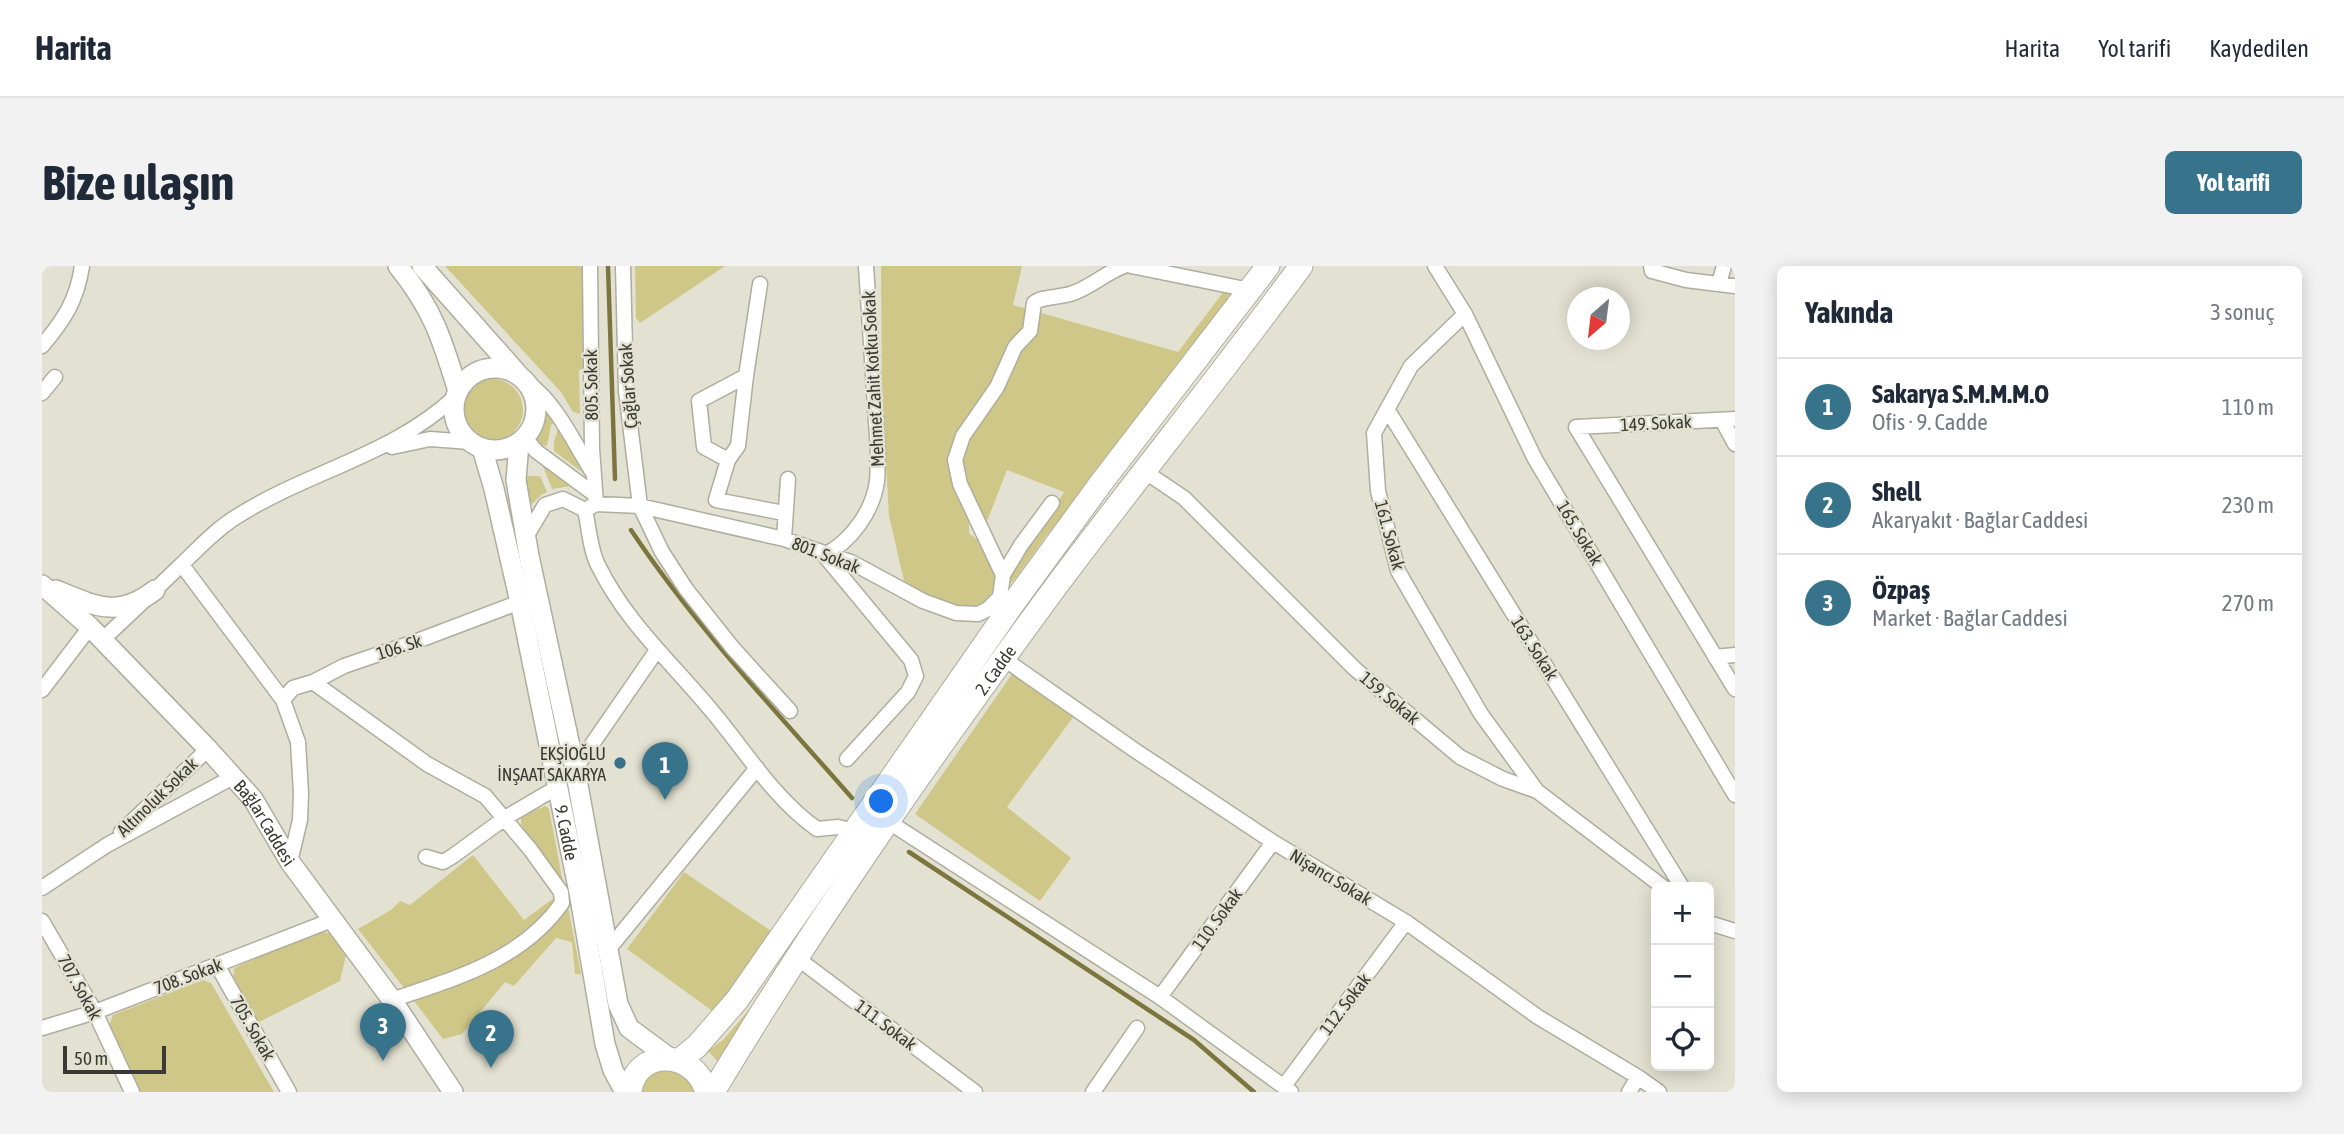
<!DOCTYPE html>
<html lang="tr">
<head>
<meta charset="utf-8">
<style>
	:root { --surface:#fff; --page:#f2f2f3; --text:#1f2937; --muted:#747a83; --line:#e0e1e3; --accent:#37738a }
	body { margin:0; font-family:"Asap Condensed",sans-serif; background:var(--page); color:var(--text) }
	.controls { position:absolute; right:21px; bottom:21px; display:grid; overflow:hidden; border-radius:10px; box-shadow:0 4px 18px #0003 }
	.controls button { width:63px; height:63px; display:grid; place-items:center; padding:0; border:0; border-bottom:2px solid var(--line); background:var(--surface); color:var(--text); font:35px sans-serif }
	.compass { position:absolute; left:1525px; top:21px; width:63px; height:63px; border-radius:50%; background:var(--surface); box-shadow:0 4px 18px #0003; rotate:208deg }
	.scale { position:absolute; left:21px; bottom:18px; width:103px; box-sizing:border-box; padding-left:7px; border:4px solid #3a3933; border-top:0; font-size:19px; line-height:24px; white-space:nowrap; color:#3a3933; -webkit-text-stroke:5px #e3e2d2; paint-order:stroke }
	.you { position:absolute; left:840px; top:536px; width:24px; height:24px; margin:-18px; border:5px solid #fff; border-radius:50%; background:#1a73e8; box-shadow:0 0 0 10px #1a73e833 }
	.badge { display:grid; place-items:center; width:46px; height:46px; border-radius:50%; background:var(--accent); color:#fff; font-size:23px; font-weight:700 }
	.pin { position:absolute; translate:-50% -58px; filter:drop-shadow(0 2px 4px #0008) }
	.pin::after { content:''; position:absolute; top:37px; width:24px; height:21px; background:inherit; clip-path:polygon(0 0,100% 0,50% 100%) }
	.list { margin:0; padding:0; list-style:none }
	h2 { display:flex; justify-content:space-between; align-items:center; height:91px; margin:0; padding:0 28px; font-size:30px }
	h2 small { font-size:23px; font-weight:400; color:var(--muted) }
	.list li { display:grid; grid-template-columns:46px 1fr auto; gap:21px; align-items:center; box-sizing:border-box; height:98px; padding:0 28px; border-top:2px solid var(--line) }
	.list b { display:block; font-size:26px; white-space:nowrap }
	.list p { margin:0; font-size:23px; white-space:nowrap; color:var(--muted) }
	.list em { font-size:23px; font-style:normal; color:var(--muted) }
	.icon { flex:none; width:38px; height:38px; fill:none; stroke:currentColor; stroke-width:2; stroke-linecap:round; stroke-linejoin:round }
	.map { position:relative; flex:none; width:1693px; height:826px; overflow:hidden; border-radius:10px }
	header { display:flex; align-items:center; gap:42px; box-sizing:border-box; height:98px; padding:0 35px; background:var(--surface); border-bottom:2px solid var(--line) }
	header strong { font-size:33px }
	nav { display:flex; gap:38px; margin-inline-start:auto; font-size:24px }
	.intro { display:flex; align-items:center; justify-content:space-between; box-sizing:border-box; height:168px; padding:0 42px }
	h1 { margin:0; font-size:49px }
	.button { padding:18px 32px; border-radius:10px; background:var(--accent); color:#fff; font-size:24px; font-weight:700 }
	main { display:flex; gap:42px; padding:0 42px }
	aside { flex:1; background:var(--surface); border-radius:10px; box-shadow:0 4px 18px #0003 }
	.map>svg:first-child { display:block }
	.green { fill:#cfc787 }
	.lines { fill:none; stroke-linecap:round; stroke-linejoin:round }
	.stream { stroke:#7c763e; stroke-width:4.5 }
	.minor-casing { stroke:#aead9e; stroke-width:17 }
	.secondary-casing { stroke:#aead9e; stroke-width:22 }
	.primary-casing { stroke:#aead9e; stroke-width:25 }
	.minor { stroke:#fff; stroke-width:14 }
	.secondary { stroke:#fff; stroke-width:19 }
	.primary { stroke:#fff; stroke-width:23 }
	.poi-dot { fill:#37738a; stroke:#e3e2d2; stroke-width:2.5 }
	.labels { text-anchor:middle; dominant-baseline:central; stroke-width:5; stroke-linejoin:round; paint-order:stroke }
	.street-label { font-size:18px; fill:#3a3933; stroke:#e3e2d2 }
	.poi-label { font-size:18px; fill:#3a3933; stroke:#e3e2d2; text-anchor:end }
</style>
</head>
<body>
<header>
<strong>Harita</strong>
<nav><a>Harita</a><a>Yol tarifi</a><a>Kaydedilen</a></nav>
</header>
<div class="intro"><h1>Bize ulaşın</h1><a class="button">Yol tarifi</a></div>
<main>
<div class="map">
<svg width="1693" height="826" viewBox="0 0 1693 826">
	<rect width="100%" height="100%" fill="#e3e2d2"/>
	<!-- green -->
	<path class="green" d="M403,0h139l2,31 -3,72 -4,1 1,44 -7,-2 -12,-20z
		M593,0h90l-85,57 -4,-5z
		M839,0h141l-9,39 165,47 46,-61 10,3 -150,199 -37,42 -32,44 -7,6 1,-10 36,-51 19,-32 -57,-22 -21,54 13,39 -45,-113 15,65v18l11,9 19,41c-5,7 -11,16 -18,21 -22,15 -58,-12 -77,-23l-15,-65 -7,-124z
		M419 144a31 31 0 1 1 62 0a31 31 0 1 1-62 0Z
		M503,142l10,14 -4,3 -4,21 -7,-1 -5,-8 7,-27z
		M516,162l24,44 -28,-21v-9z
		M503,197l27,21 -1,2 -19,3 -9,-23z
		M484,210h14l7,16 -6,3 -9,9 -3,-5z
		M970,408l62,42 -67,91 64,51 -31,43 -125,-87z
		M504,540l3,3 15,79 -43,-63v-10z
		M431,589l51,65 34,-25 -1,9 -52,48 -100,37 -47,-60 33,-19 9,-9 10,4z
		M642,606l93,63 -62,78 -88,-64z
		M521,640l5,1 13,67h-6l-3,-32 -16,-4 -42,48 -9,-4 -43,52 -19,5 -32,-42 67,-24z
		M275,666l13,1 16,22 -6,26 -83,42 -24,-41 1,-14z
		M161,714l8,3 63,109h-136l-31,-60 6,-17z
		M710,740l3,1 -33,59 -14,-15 15,-11z
		M610,804h27l13,14 2,8h-58z"/>
	<g class="lines">
		<!-- stream -->
		<path class="stream" d="M566,0l7,213
			M589,264c64,96 145,181 221,268
			M867,586l285,188 60,52"/>
		<!-- minor casing -->
		<g class="minor-casing">
			<path id="minor" d="M548,0l2,182 4,56
				M581,0l3,125 14,115 22,46 24,37 46,58 58,64
				M1089,0l119,24
				M1393,0l30,48 70,145 200,336
				M1609,0l1,5 34,9 49,6
				M718,18l-14,92 -8,70 -10,14 -12,40 68,13
				M1677,18l5,-18
				M1423,48l-54,52 -37,67 4,58 20,80 83,143 56,77
				M0,80c22,-26 35,-46 40,-80
				M486,117c29,21 46,60 65,90
				M0,127l13,-16
				M1345,143l295,478
				M1693,153l-159,8 159,262
				M1680,154l13,24
				M483,172l11,13 58,43
				M350,181l38,-8 40,3
				M686,194l-24,-13 -5,-46 47,-25
				M1102,205l40,27 171,171 105,88 43,22 34,12 126,96
				M543,244l11,-6 44,2 144,33 67,23 72,39 33,12 22,1 10,-5 12,-12
				M484,271l19,-32 18,-6 22,11c4,17 5,41 14,57 27,55 73,96 112,143 34,40 62,88 106,119l21,-2 16,4
				M742,273l4,-60
				M140,299l101,135 15,42 3,51 -1,27 -10,42
				M961,309l-43,-91 -5,-24 8,-24 34,-49 18,-40 15,-16 4,-28c8,-7 26,-5 39,-10 18,-6 32,-20 51,-27
				M958,331l3,-22 18,-30 31,-42
				M60,374c26,-24 52,-49 78,-74 18,-17 35,-36 56,-49 72,-46 156,-61 220,-121
				M1673,391l20,-2
				M962,393l129,90 140,93 133,80 132,95 100,60 21,15
				M271,416l114,82 58,32 45,53 31,43 1,11c-41,58 -107,75 -170,97
				M0,424l48,-63
				M241,434l10,-12 20,-6 31,-16 73,-25 103,-39
				M805,493l61,-67 8,-16 -5,-16 -87,-105c27,-13 49,-44 53,-74 1,-9 0,-19 1,-28l-12,-187
				M533,503l82,-119
				M847,556l271,175 131,95
				M79,566l87,-83
				M384,591l17,5 10,-6 52,-38 51,-30
				M0,622l65,-43 126,-68
				M0,655l53,91 37,80
				M1667,657l26,8
				M565,685l150,-183
				M755,692l178,134
				M175,699l72,127
				M1118,731l113,-155
				M0,762l53,-16 237,-92
				M1242,820l122,-164
				M1051,826l44,-64
				M1587,826l9,-15"/>
		</g>
		<!-- secondary casing -->
		<g class="secondary-casing">
			<g id="secondary">
				<path d="M356,0c35,43 44,73 60,125"/>
				<path d="M380,0l95,107"/>
				<circle cx="453" cy="143" r="41"/>
				<path d="M477,177l-3,37 13,76 46,213 43,235 11,24 42,31"/>
				<path id="s1" d="M440,182l12,41 26,113 59,290 26,152 8,26 12,22"/>
				<path id="s2" d="M0,319l48,42 118,122 45,50 37,63 102,138 61,92"/>
				<path d="M14,324c39,16 62,29 99,0"/>
			</g>
		</g>
		<!-- primary casing -->
		<g class="primary-casing">
			<g id="primary">
				<path d="M638,794l17,-14 40,-46 275,-395 89,-122 167,-217"/>
				<path d="M588,826c5,-44 64,-44 77,0"/>
				<path id="s3" d="M671,826c105,-175 223,-343 344,-507 80,-107 165,-211 244,-319"/>
			</g>
		</g>
		<!-- minor -->
		<use href="#minor" class="minor"/>
		<!-- secondary -->
		<use href="#secondary" class="secondary"/>
		<!-- primary -->
		<use href="#primary" class="primary"/>
	</g>
	<!-- markers -->
	<circle class="poi-dot" cx="578" cy="497" r="7"/>
	<g class="labels">
		<!-- street labels -->
		<g class="street-label">
			<text transform="translate(831 113) rotate(-93)">Mehmet Zahit Kotku Sokak</text>
			<text transform="translate(549 119) rotate(-91)">805. Sokak</text>
			<text transform="translate(586 120) rotate(-94)">Çağlar Sokak</text>
			<text transform="translate(1614 157) rotate(-3)">149. Sokak</text>
			<text transform="translate(1538 267) rotate(59)">165. Sokak</text>
			<text transform="translate(1348 269) rotate(75)">161. Sokak</text>
			<text transform="translate(784 289) rotate(21)">801. Sokak</text>
			<text transform="translate(357 381) rotate(-18)">106. Sk</text>
			<text transform="translate(1493 382) rotate(58)">163. Sokak</text>
			<text stroke="none"><textPath href="#s3" startOffset="508">2. Cadde</textPath></text>
			<text transform="translate(1348 432) rotate(40)">159. Sokak</text>
			<text transform="translate(115 531) rotate(-44)">Altınoluk Sokak</text>
			<text stroke="none"><textPath href="#s2" startOffset="327">Bağlar Caddesi</textPath></text>
			<text stroke="none"><textPath href="#s1" startOffset="394">9. Cadde</textPath></text>
			<text transform="translate(1289 611) rotate(31)">Nişancı Sokak</text>
			<text transform="translate(1175 653) rotate(-54)">110. Sokak</text>
			<text transform="translate(146 710) rotate(-21)">708. Sokak</text>
			<text transform="translate(38 721) rotate(61)">707. Sokak</text>
			<text transform="translate(1303 738) rotate(-53)">112. Sokak</text>
			<text transform="translate(844 759) rotate(37)">111. Sokak</text>
			<text transform="translate(211 762) rotate(60)">705. Sokak</text>
		</g>
		<!-- poi labels -->
		<g class="poi-label">
			<text x="564" y="487">EKŞİOĞLU<tspan x="564" dy="21">İNŞAAT SAKARYA</tspan></text>
		</g>
	</g>
</svg>
<div class="controls">
<button>+</button>
<button>−</button>
<button><svg class="icon" aria-label="locate" viewBox="0 0 24 24"><circle cx="12" cy="12" r="6"/><path d="M12 2v4M12 18v4M2 12h4M18 12h4"/></svg></button>
</div>
<svg class="compass" viewBox="-18 -18 36 36"><path d="M0-13l5 13h-10z" fill="#e53935"/><path d="M0 13l5-13h-10z" fill="#747a83"/></svg>
<div class="scale">50 m</div>
<div class="you"></div>
<div class="pin badge" style="left:623px;top:534px">1</div>
<div class="pin badge" style="left:449px;top:802px">2</div>
<div class="pin badge" style="left:341px;top:795px">3</div>
</div>
<aside>
<h2>Yakında<small>3 sonuç</small></h2>
<ul class="list">
<li><span class="badge">1</span><div><b>Sakarya S.M.M.M.O</b><p>Ofis · 9. Cadde</p></div><em>110 m</em></li>
<li><span class="badge">2</span><div><b>Shell</b><p>Akaryakıt · Bağlar Caddesi</p></div><em>230 m</em></li>
<li><span class="badge">3</span><div><b>Özpaş</b><p>Market · Bağlar Caddesi</p></div><em>270 m</em></li>
</ul>
</aside>
</main>
</body>
</html>
